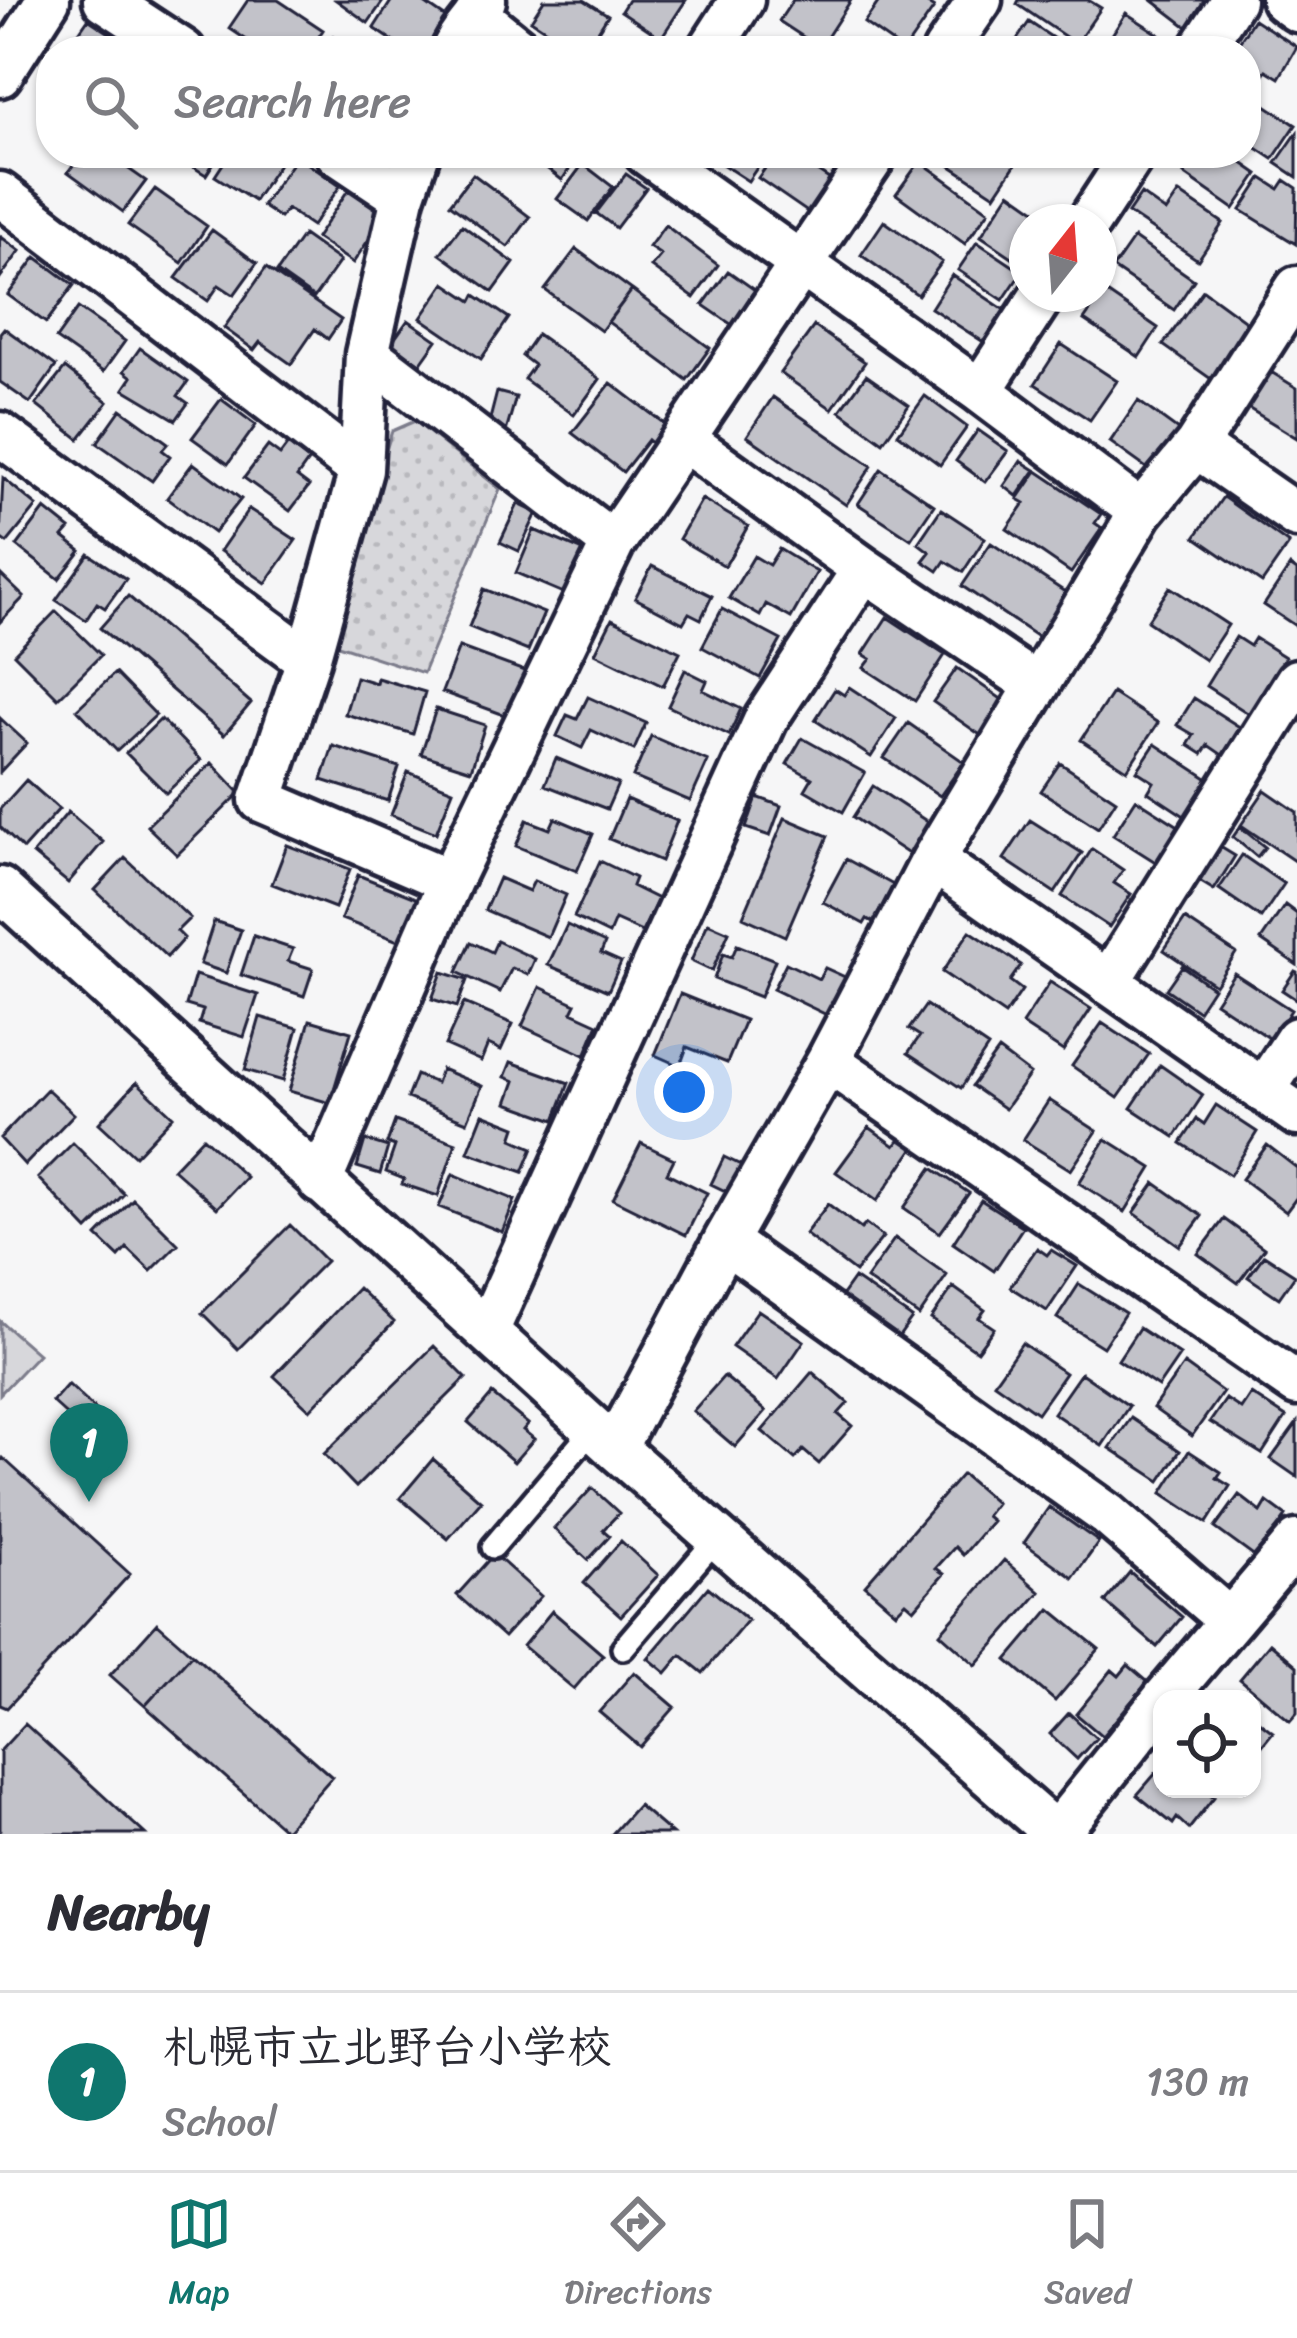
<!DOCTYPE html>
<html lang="en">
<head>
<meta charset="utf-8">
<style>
	:root { --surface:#fff; --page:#f7f7f7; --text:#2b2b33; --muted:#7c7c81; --line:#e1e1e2; --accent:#0f766e }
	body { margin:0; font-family:Sriracha,"Klee One",sans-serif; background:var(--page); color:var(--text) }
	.controls { position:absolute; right:36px; bottom:36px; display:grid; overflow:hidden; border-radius:24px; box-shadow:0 3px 9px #0004 }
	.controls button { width:108px; height:108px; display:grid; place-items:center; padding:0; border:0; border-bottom:3px solid var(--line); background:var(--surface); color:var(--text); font:60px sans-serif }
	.compass { position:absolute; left:1009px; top:204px; width:108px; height:108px; border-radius:50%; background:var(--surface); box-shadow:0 3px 9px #0004; rotate:17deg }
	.you { position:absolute; left:684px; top:1092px; width:42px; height:42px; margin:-30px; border:9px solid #fff; border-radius:50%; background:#1a73e8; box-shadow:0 0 0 18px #1a73e833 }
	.badge { display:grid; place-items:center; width:78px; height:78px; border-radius:50%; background:var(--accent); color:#fff; font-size:39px; font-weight:700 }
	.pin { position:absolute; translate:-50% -99px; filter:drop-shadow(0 3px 6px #0008) }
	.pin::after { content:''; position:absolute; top:63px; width:42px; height:36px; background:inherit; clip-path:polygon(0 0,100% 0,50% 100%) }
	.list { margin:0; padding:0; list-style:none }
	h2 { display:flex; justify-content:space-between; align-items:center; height:156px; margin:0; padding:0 48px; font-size:51px }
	h2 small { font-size:39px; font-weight:400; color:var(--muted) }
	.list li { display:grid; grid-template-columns:78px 1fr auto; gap:36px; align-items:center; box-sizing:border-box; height:180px; padding:0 48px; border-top:3px solid var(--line) }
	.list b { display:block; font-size:45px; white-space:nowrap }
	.list p { margin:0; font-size:39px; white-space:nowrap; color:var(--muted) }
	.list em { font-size:39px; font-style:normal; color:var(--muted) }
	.icon { flex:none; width:66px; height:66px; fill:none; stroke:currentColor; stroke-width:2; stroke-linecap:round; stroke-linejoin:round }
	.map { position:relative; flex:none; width:1297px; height:1834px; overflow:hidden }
	.search { position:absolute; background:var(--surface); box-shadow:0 3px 9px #0004; left:36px; right:36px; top:36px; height:132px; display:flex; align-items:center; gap:30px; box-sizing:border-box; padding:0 42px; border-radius:48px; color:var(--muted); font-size:45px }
	.sheet { height:336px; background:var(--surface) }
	nav { display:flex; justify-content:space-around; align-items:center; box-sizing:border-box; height:168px; border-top:3px solid var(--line); background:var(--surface); font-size:33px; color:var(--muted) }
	nav a { display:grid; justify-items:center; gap:6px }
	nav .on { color:var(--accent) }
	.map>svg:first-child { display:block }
	.park { fill:url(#park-dots); stroke:#7c7c8b; stroke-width:3 }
	.garden { fill:#d7d7db; stroke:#7c7c8b; stroke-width:3 }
	.building { fill:#c2c2c9; stroke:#22223b; stroke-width:3 }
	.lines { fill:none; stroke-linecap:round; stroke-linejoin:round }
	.service-casing { stroke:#22223b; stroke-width:30 }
	.minor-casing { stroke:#22223b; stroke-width:51 }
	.service { stroke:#fff; stroke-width:21 }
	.minor { stroke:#fff; stroke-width:42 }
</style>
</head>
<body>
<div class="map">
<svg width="1297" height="1834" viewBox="0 0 1297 1834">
	<defs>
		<pattern id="park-dots" width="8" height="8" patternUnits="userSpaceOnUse" patternTransform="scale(3)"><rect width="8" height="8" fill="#d7d7db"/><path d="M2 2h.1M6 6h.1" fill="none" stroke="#b8b8bd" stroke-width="1.8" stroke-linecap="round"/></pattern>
	</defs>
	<rect width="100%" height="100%" fill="#f6f6f7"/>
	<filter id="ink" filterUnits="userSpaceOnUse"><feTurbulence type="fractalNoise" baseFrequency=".00833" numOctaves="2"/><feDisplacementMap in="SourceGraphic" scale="24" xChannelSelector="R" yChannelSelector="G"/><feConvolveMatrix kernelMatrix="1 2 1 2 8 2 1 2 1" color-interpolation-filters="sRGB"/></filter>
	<g filter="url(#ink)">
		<!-- park -->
		<path class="park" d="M415,421l85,68 -77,184 -88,-29 -3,-22 60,-191z"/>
		<!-- garden -->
		<path class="garden" d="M0,1321l38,33 -38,40z"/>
		<!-- building -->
		<path class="building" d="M248,0h30l45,30 -14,21h-46l-34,-23z
			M336,0h48l-16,23z
			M392,0h28l26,18 -22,33h-16l-34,-23z
			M544,0h40l24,15 -23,36h-7l-47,-31z
			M628,0h58l-25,38 -40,-27z
			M793,0h58l-31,48 -41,-27z
			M880,0h42l12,8 -30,43 -40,-28z
			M1019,0h69l13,8 -25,36 -59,-40z
			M1152,0h72l-25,36z
			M1126,13l45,29 -6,9h-48l-11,-7z
			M88,19l43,28 -3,4h-62z
			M1254,19l43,28 -18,31 -13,-8 -10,15 -10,-6v-28h-13z
			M1029,22l43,29h-63z
			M616,33l28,18h-40z
			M333,36l22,15h-32z
			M1246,92l50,33 -23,34 -27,-18z
			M1297,133v44l-21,-14z
			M82,153h24l40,28 -23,31 -55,-40z
			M171,153h49l-14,22z
			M230,153h56l-32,48 -39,-25z
			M527,153h53l-18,27z
			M705,153h62l-19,28z
			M776,153h14l51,34 -22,33 -61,-42z
			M960,153h43l14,9 -22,33 -44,-29z
			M1198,153h30l30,21 -24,35 -50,-35z
			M297,156l43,30 -28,40 -25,-17 -7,9 -18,-12z
			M920,161l69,50 -24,33 -69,-50z
			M583,164l30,23 -25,34 -31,-22z
			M473,174l57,43 -22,30 -58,-43z
			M626,174l20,14 -30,40 -20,-15z
			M1262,178l17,11 6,-9 12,8 -1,56 -55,-34z
			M155,189l52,37 -25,37 -54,-38z
			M348,190l37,25 -32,48 -37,-25z
			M1010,192l43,30h-26l-3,43 -43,-29z
			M1179,193l44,30 -25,37 -70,-47 13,-19 25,18z
			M884,221l58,41 -24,33 -57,-40z
			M462,225l52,38 -21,29 -53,-38z
			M665,225l53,40 -24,33 -43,-31 10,-12 -12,-8z
			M212,230l45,33 -23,32 -15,-10 -11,16 -32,-23z
			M303,235l37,26 -26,37 -37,-26z
			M0,236l20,15 -20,27z
			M1134,238l60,42 -20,30 -61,-42z
			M977,242l45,30 -19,28 -45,-30z
			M576,249l56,41 -31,41 -56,-41z
			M36,257l38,28 -28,38 -38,-28z
			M266,268l75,52 -13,19 -13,-10 -24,35 -31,-22 -6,8 -30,-22z
			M728,271l27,19 -5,7 10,7 -19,27 -38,-26z
			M952,275l54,36 -21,32 -54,-35z
			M445,283l27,18 3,-6 34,23 -28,41 -60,-41z
			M632,290l78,58 -23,32 -79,-58z
			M1203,290l48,35 -40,54 -48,-34z
			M1104,291l54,37 -19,29 -55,-37z
			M78,308l47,33 -22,31 -47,-33z
			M408,320l29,20 -17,24 -29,-20z
			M814,326l51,36 -33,47 -52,-36z
			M4,328l52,38 -26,37 -30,-21v-49z
			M537,334l63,45 -26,36 -50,-36 10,-14 -12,-9z
			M1061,344l56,37 -27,39 -55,-36z
			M140,348l48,34 -10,14 10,7 -12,17 -52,-31 8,-12 -8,-6z
			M65,368l43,34 -29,37 -43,-34z
			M1271,372l26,16v50l-49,-30z
			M866,375l43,30 -26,37 -43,-31z
			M611,383l59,45 -15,18 -7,-6 -25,32 -51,-39z
			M497,392l19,5 -10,35 -18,-5z
			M925,396l42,31 -27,38 -42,-31z
			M773,397l99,69 -26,39 -99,-69z
			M221,399l35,26 -28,39 -36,-26z
			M1138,401l47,34 -29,40 -46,-33z
			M121,409l47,34 -6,7 8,6 -18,25 -55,-38z
			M978,430l30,21 -23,31 -29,-21z
			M288,444l21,16 -12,17 12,9 -19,25 -46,-33 24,-32 12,9z
			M1021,461l14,9 -18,26 -13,-10z
			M193,463l48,36 -27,34 -47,-35z
			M881,469l53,36 -23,34 -53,-35z
			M1037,471l64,43 -6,9 7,5 -31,45 -64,-44 18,-26 -7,-4z
			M3,478l34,28 -30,37 -7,-5z
			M1223,497l66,47 -27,39 -67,-46z
			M702,499l46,27 -23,40 -46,-27z
			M518,504l19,9 -18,38 -19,-9z
			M45,509l25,20 -7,8 18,14 -22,28 -42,-33z
			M249,509l47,31 -30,43 -46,-32z
			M941,509l44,29 -22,34 -18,-11 -7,10 -15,-10 7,-9 -12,-9z
			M534,530l52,22 -18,43 -52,-22z
			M991,543l80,53 -29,44 -80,-54z
			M779,549l38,23 -26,46 -25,-14 -6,12 -31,-18 25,-42 15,9z
			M89,554l37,25 -21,29 -8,-5 -11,17 -30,-20z
			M652,566l60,30 -11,23 -12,-6 -6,10 -48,-25z
			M1290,566l7,5v56l-33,-22z
			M0,574l24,23 -24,25z
			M1170,587l58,38 -23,35 -58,-39z
			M484,589l60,24 -16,38 -59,-24z
			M128,596l123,107 -27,32 -124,-107z
			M722,609l59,31 -21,38 -58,-31z
			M56,611l45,44 -43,43 -44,-44z
			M887,617l58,38 -30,46 -51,-33 7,-9 -8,-5z
			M612,619l68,33 -17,34 -68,-33z
			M1236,637l14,9 5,-8 30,19 -36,57 -43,-28z
			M459,647l68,25 -17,45 -68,-25z
			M957,668l53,37 -24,34 -53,-37z
			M685,670l22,11 -4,9 38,19 -12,26 -61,-29z
			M115,673l41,42 -39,36 -40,-42z
			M356,677l20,6 1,-5 48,14 -12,42 -68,-20z
			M849,687l47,31 -25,39 -56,-37 20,-31 9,6z
			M1112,693l46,30 -31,47 -46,-30z
			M588,697l58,26 -12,27 -43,-20 -9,18 -25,-12 10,-21 10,4z
			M1194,698l55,35 -18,28 -23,-16 -6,9 -14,-9 6,-10 -17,-10z
			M436,709l49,16 -14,45 -50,-16z
			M0,718l27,25 -27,29z
			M161,719l40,41 -35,33 -40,-40z
			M908,723l56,39 -24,34 -56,-38z
			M651,736l57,25 -18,40 -57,-24z
			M802,738l63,35 -22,39 -38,-22 7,-12 -25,-14z
			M1155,744l61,40 -24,37 -44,-29 6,-10 -17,-11z
			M333,746l66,21 -11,34 -66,-21z
			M556,758l62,26 -11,25 -62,-24z
			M212,763l28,30 -63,62 -30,-29z
			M1060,763l56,37 -18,28 -57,-37z
			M408,772l45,18 -17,43 -45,-18z
			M26,780l33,29 -36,40 -23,-22v-18z
			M873,786l64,42 -21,31 -63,-42z
			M1265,790l32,22v51l-56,-38z
			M757,797l24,9 -11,30 -24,-8z
			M626,799l51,22 -16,40 -52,-22z
			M1136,799l52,33 -23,36 -52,-33z
			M68,812l35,30 -35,41 -35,-29z
			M555,818l38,16 -16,37 -61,-25 11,-26 23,9z
			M785,818l43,18 -43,100 -42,-19z
			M1030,820l52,33 -27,40 -51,-34z
			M1240,827l25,20 -8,10 -24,-20z
			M287,845l63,24 -15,39 -63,-24z
			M1217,845l18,11 -21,34 -18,-11z
			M1092,849l31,21 -9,13 17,11 -22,33 -47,-31z
			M1242,855l42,29 -23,34 -42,-29z
			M125,858l65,60 -13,13 7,7 -17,19 -72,-67z
			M846,859l51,28 -20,37 -10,-5 -3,5 -41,-22z
			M600,861l35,17 -3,8 26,13 -16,33 -27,-12 -6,14 -35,-17z
			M358,875l65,26 -17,43 -65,-25z
			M499,878l30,13 5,-10 32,14 -18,42 -63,-27z
			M1285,905l12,9v51l-36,-25z
			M1185,919l51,34 -21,32 -51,-35z
			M214,921l27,9 -15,43 -26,-9z
			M708,923l21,9 -17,39 -21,-10z
			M567,925l38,18 -4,10 20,9 -13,29 -60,-26z
			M970,931l51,34 -11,16 12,9 -17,25 -63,-43z
			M254,936l39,13 -5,12 25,8 -9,27 -63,-21z
			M497,941l38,18 -7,16 -16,-7 -12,24 -43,-20 14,-30 21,10z
			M737,945l38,15 -15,37 -46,-18 9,-25 9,3z
			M786,963l33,16 6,-11 33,15 -11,23 -13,-6 -7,15 -54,-26z
			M1182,966l31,22 -15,23 -32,-22z
			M1295,971l2,1v28l-15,-10z
			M442,972l25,8 -10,27 -25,-8z
			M1234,973l57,37 -19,30 -57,-38z
			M195,975l63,20 -14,42 -45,-14 4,-13 -17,-5z
			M1050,982l41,27 -28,42 -41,-27z
			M540,987l36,17 -4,8 26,12 -13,31 -63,-29z
			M680,994l65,26 -18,43 -40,-16 -7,19 -25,-11z
			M464,1003l49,21 -12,26 -13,-6 -7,17 -36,-16z
			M926,1005l62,42 -27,41 -53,-35 12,-17 -11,-7z
			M260,1017l38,11 -15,53 -38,-11z
			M310,1020l41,12 -21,71 -41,-12z
			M1102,1023l47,31 -31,44 -46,-32z
			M998,1050l32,24 -25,35 -33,-23z
			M511,1062l58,21 -14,37 -48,-17 8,-22 -10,-4z
			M1160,1065l43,30 -28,42 -44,-29z
			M441,1069l41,17 -15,36 -60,-24 9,-23 20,8z
			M137,1082l36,34 -38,40 -36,-33z
			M47,1089l27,25 -49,51 -25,-27z
			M1049,1100l48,31 -26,39 -48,-30z
			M1216,1105l41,27 -27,43 -49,-32 16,-24 7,5z
			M483,1114l33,13 -4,12 21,9 -10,24 -55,-20z
			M395,1121l61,22 -18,53 -36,-12 2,-5 -18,-7 9,-26 -8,-3z
			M869,1127l26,19 7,-9 13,9 -38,55 -41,-29z
			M203,1137l43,40 -29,31 -44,-39z
			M1106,1139l46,29 -27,44 -46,-29z
			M365,1140l23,7 -8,27 -23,-7z
			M73,1143l51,51 -36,36 -50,-52z
			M641,1143l33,16 -7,14 40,20 -21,42 -73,-36z
			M1267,1145l30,23v29l-11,15 -44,-33z
			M724,1157l31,15 -13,27 -31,-15z
			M932,1168l37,25 -29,40 -36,-25z
			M453,1174l62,26 -13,32 -63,-25z
			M1155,1183l47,33 -22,30 -46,-33z
			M133,1199l45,45 -27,27 -24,-23 -8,9 -22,-21z
			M981,1200l42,27 -29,44 -41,-28z
			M828,1204l33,25 5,-5 17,13 -28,35 -50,-38z
			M1224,1219l40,29 -26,35 -40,-29z
			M290,1225l36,36 -88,88 -36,-36z
			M895,1238l52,37 -28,41 -53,-37z
			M1037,1248l10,7 4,-5 26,16 -30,45 -37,-24z
			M1264,1255l31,20 -16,23 -31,-21z
			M854,1278l58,40 -17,24 -58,-40z
			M1079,1284l46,29 -22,34 -46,-29z
			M953,1287l32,23 -6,8 15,10 -17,23 -46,-32z
			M358,1288l36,34 -84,88 -36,-34z
			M758,1310l46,31 -26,38 -46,-32z
			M1139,1328l41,27 -22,32 -40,-27z
			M1022,1343l43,30 -28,40 -43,-30z
			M434,1346l32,32 -110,109 -32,-33z
			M1184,1364l39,28 -31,44 -39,-28z
			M812,1372l36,31 -10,11 14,12 -33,38 -16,-14 -8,9 -33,-28z
			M1081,1373l48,33 -27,40 -49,-33z
			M724,1376l42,35 -31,36 -42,-36z
			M68,1384l35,33 -16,17 -35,-32z
			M492,1394l36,30 -5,6 11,9 -20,23 -46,-40z
			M1251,1394l35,23 -24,37 -52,-32 16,-23 15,10z
			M1131,1418l49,33 -20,30 -50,-33z
			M1297,1423v54l-26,-18z
			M1189,1451l32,21 -4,6 13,8 -23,37 -45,-30z
			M3,1458l127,116 -123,134 -7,-3v-243z
			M433,1459l48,42 -33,38 -48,-41z
			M962,1474l34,29 -10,13 6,5 -29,34 -8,-8 -19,21 8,6 -30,35 -8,-7 -10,10 -31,-27z
			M592,1488l27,25 -16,17 7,6 -22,24 -34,-31z
			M1239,1495l22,17 6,-10 19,14 -30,42 -41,-30z
			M1049,1507l50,35 -26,36 -49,-35z
			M621,1541l37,34 -37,41 -37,-33z
			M494,1554l47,42 -37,41 -47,-42z
			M1004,1560l36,32 -64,73 -36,-32z
			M1130,1572l52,45 -25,30 -52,-45z
			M708,1587l40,33 -45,53 -22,-18 -15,18 -18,-15z
			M1050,1609l49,40 -44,52 -48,-41z
			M552,1611l51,44 -29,34 -51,-43z
			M157,1623l35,31 -47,52 -35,-31z
			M1270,1643l27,23v47l-7,8 -50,-42z
			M192,1654l140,123 -47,53 -140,-124z
			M1128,1665l20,17 -46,54 -26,-22 36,-44 7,6z
			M634,1672l41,35 -35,40 -41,-35z
			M1069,1713l27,25 -19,21 -27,-25z
			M1252,1716l21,16 -21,26z
			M25,1724l120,110h-145v-83z
			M1162,1766v23h42l10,8 -25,32 -12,-11 -4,6 -36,-29z
			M638,1805l34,29h-60z"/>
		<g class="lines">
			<!-- service casing -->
			<g class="service-casing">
				<path id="service" d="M493,1547l101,-119
					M623,1648l95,-111"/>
			</g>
			<!-- minor casing -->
			<g class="minor-casing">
				<path id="minor" d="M105,0l78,51
					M1283,0l14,10
					M479,17l42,34
					M453,51c7,-20 25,-29 31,-51
					M709,51l33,-51
					M945,51l35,-51
					M1200,51l33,-51
					M0,75l48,-75
					M337,153l66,44
					M418,153l-15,44 -36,157 -6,116 -53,190 -47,140 189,81
					M646,153l334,238 161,121
					M0,194l361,276
					M1089,222l45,-69
					M367,354l246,189
					M980,391l63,-97
					M0,434l308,226
					M683,439l181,130 172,116
					M1196,446l101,70
					M933,860l364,254
					M0,889l615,559 441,386 106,-132
					M1108,983l189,-302
					M828,1061l469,323
					M1263,1091l34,-52
					M320,1182l130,-301 163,-338 263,-390
					M725,1241l383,274 120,104
					M487,1331l279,-612 98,-150
					M615,1448l110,-207 103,-180 105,-201 208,-348 55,-66 101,-158
					M1164,1699l133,-157"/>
			</g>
			<!-- service -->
			<use href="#service" class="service"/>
			<!-- minor -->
			<use href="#minor" class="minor"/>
		</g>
	</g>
</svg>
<div class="controls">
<button><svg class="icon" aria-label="locate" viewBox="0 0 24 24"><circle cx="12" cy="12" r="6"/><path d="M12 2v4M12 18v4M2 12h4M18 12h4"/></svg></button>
</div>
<svg class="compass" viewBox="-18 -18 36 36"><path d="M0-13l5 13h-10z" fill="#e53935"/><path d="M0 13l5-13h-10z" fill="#7c7c81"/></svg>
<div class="you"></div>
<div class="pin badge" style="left:89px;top:1502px">1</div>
<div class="search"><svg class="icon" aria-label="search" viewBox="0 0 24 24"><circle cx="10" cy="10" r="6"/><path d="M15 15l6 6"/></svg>Search here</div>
</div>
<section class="sheet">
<h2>Nearby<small></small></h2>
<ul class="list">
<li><span class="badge">1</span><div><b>札幌市立北野台小学校</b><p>School</p></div><em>130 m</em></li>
</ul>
</section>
<nav>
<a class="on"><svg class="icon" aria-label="map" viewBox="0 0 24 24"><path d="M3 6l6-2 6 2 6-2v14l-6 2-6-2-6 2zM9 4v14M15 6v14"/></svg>Map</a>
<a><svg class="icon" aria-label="directions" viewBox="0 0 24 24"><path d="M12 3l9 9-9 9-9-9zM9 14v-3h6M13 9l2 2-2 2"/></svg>Directions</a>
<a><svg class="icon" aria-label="saved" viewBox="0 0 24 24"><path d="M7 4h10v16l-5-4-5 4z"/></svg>Saved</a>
</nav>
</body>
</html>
